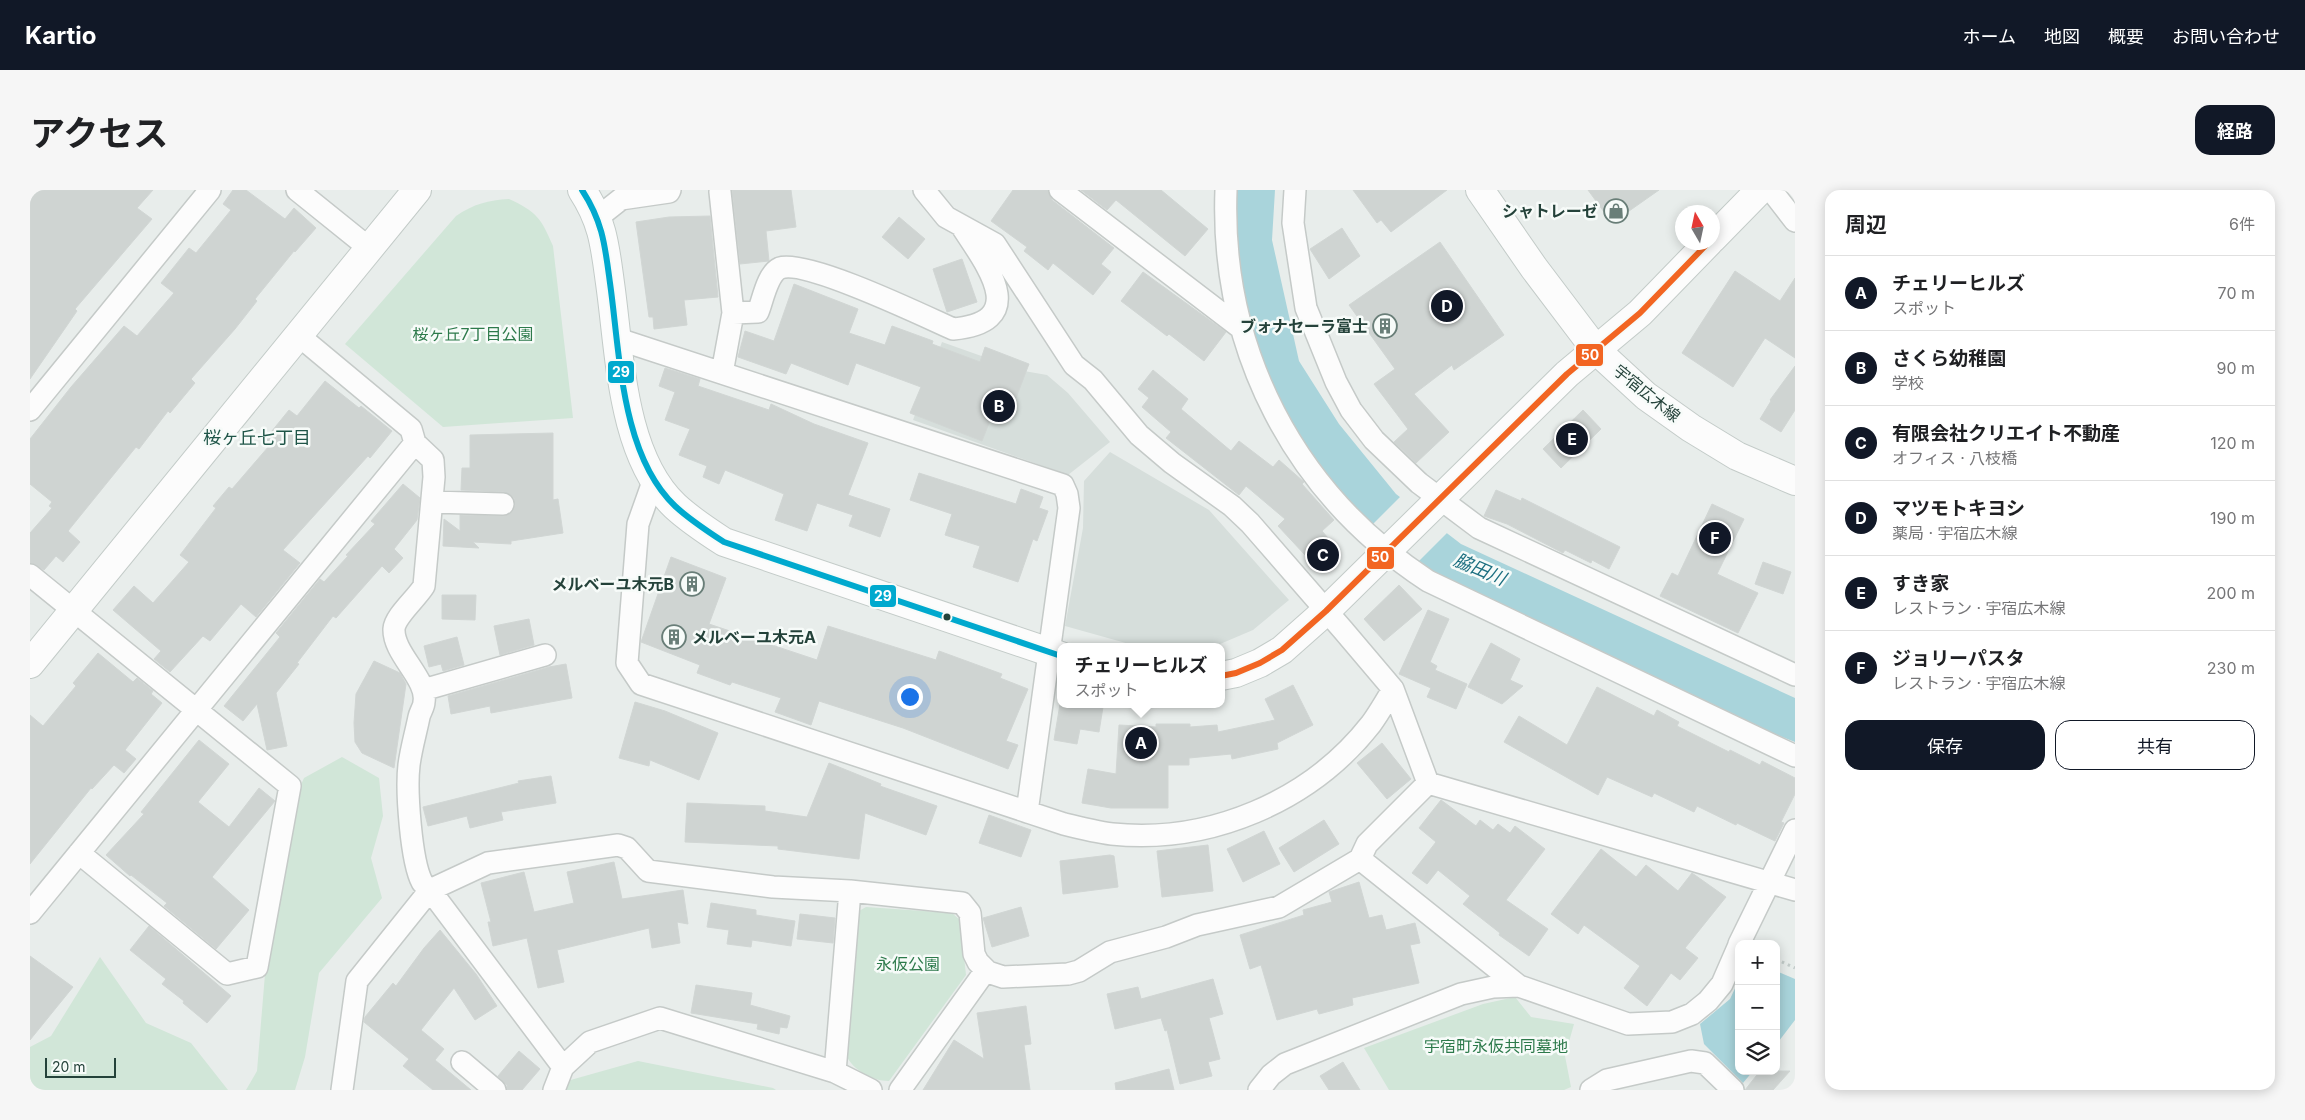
<!DOCTYPE html>
<html lang="ja">
<head>
<meta charset="utf-8">
<style>
	:root { --surface:#fff; --page:#f6f6f6; --text:#202124; --muted:#757577; --line:#e0e0e0; --accent:#111827 }
	body { margin:0; font-family:Inter,"Noto Sans JP",sans-serif; background:var(--page); color:var(--text) }
	.controls { position:absolute; right:15px; bottom:15px; display:grid; overflow:hidden; border-radius:10px; box-shadow:0 2px 12px #0003 }
	.controls button { width:45px; height:45px; display:grid; place-items:center; padding:0; border:0; border-bottom:1px solid var(--line); background:var(--surface); color:var(--text); font:25px sans-serif }
	.compass { position:absolute; left:1645px; top:15px; width:45px; height:45px; border-radius:50%; background:var(--surface); box-shadow:0 2px 12px #0003; rotate:351deg }
	.scale { position:absolute; left:15px; bottom:12px; width:71px; box-sizing:border-box; padding-left:5px; border:2px solid #24423a; border-top:0; font-size:14px; line-height:18px; white-space:nowrap; color:#24423a; -webkit-text-stroke:4px #f7fbf9; paint-order:stroke }
	.you { position:absolute; left:879px; top:506px; width:18px; height:18px; margin:-12px; border:4px solid #fff; border-radius:50%; background:#1a73e8; box-shadow:0 0 0 8px #1a73e833 }
	.badge { display:grid; place-items:center; width:32px; height:32px; border-radius:50%; background:var(--accent); color:#fff; font-size:16px; font-weight:700 }
	.pin { position:absolute; translate:-50% -50%; border:2px solid #fff; box-shadow:0 1px 5px #0006 }
	.popup { position:absolute; left:1027px; top:453px; width:168px; height:65px; box-sizing:border-box; display:grid; place-content:center; border-radius:10px; background:var(--surface); filter:drop-shadow(0 1px 4px #0005); font-size:16px; white-space:nowrap; color:var(--muted) }
	.popup b { font-size:19px; color:var(--text) }
	.popup::after { content:''; position:absolute; left:50%; top:100%; margin-left:-10px; border:10px solid transparent; border-top-color:var(--surface) }
	.list { margin:0; padding:0; list-style:none }
	h2 { display:flex; justify-content:space-between; align-items:center; height:65px; margin:0; padding:0 20px; font-size:21px }
	h2 small { font-size:16px; font-weight:400; color:var(--muted) }
	.list li { display:grid; grid-template-columns:32px 1fr auto; gap:15px; align-items:center; box-sizing:border-box; height:75px; padding:0 20px; border-top:1px solid var(--line) }
	.list b { display:block; font-size:19px; white-space:nowrap }
	.list p { margin:0; font-size:16px; white-space:nowrap; color:var(--muted) }
	.list em { font-size:16px; font-style:normal; color:var(--muted) }
	.actions { display:flex; gap:10px; padding:15px 20px }
	.actions a { flex:1; padding:11px 0; border:1px solid var(--accent); border-radius:15px; text-align:center; font-size:18px; color:var(--accent) }
	.actions .main { background:var(--accent); color:#fff }
	.icon { flex:none; width:28px; height:28px; fill:none; stroke:currentColor; stroke-width:2; stroke-linecap:round; stroke-linejoin:round }
	.map { position:relative; flex:none; width:1765px; height:900px; overflow:hidden; border-radius:15px }
	header { display:flex; align-items:center; gap:30px; box-sizing:border-box; height:70px; padding:0 25px; background:var(--accent); color:#fff }
	header strong { font-size:24px }
	nav { display:flex; gap:28px; margin-inline-start:auto; font-size:18px }
	.intro { display:flex; align-items:center; justify-content:space-between; box-sizing:border-box; height:120px; padding:0 30px }
	h1 { margin:0; font-size:35px }
	.button { padding:12px 22px; border-radius:15px; background:var(--accent); color:#fff; font-size:18px; font-weight:700 }
	main { display:flex; gap:30px; padding:0 30px }
	aside { flex:1; background:var(--surface); border-radius:15px; box-shadow:0 2px 12px #0003 }
	.map>svg:first-child { display:block }
	.built { fill:#d6dedb }
	.green { fill:#d1e6d8 }
	.water { fill:#a9d4db }
	.pier { fill:#e8edeb }
	.building { fill:#cfd4d2; stroke:#d1d6d4 }
	.lines { fill:none; stroke-linecap:round; stroke-linejoin:round }
	.street-casing { stroke:#c5cac8; stroke-width:24 }
	.secondary-casing { stroke:#c3cbc8; stroke-width:30 }
	.path { stroke:#c3ccca; stroke-width:3; stroke-dasharray:2.5 4; stroke-linecap:butt }
	.street { stroke:#fcfcfc; stroke-width:21 }
	.secondary { stroke:#fcfcfc; stroke-width:28 }
	.bus-1-casing { stroke:#f7fbf9; stroke-width:10 }
	.bus-2-casing { stroke:#f7fbf9; stroke-width:10 }
	.bus-1 { stroke:#00a9ce; stroke-width:6 }
	.bus-2 { stroke:#f26522; stroke-width:6 }
	.bus-dot { fill:#24423a; stroke:#f7fbf9; stroke-width:2 }
	.labels { text-anchor:middle; dominant-baseline:central; stroke-width:5; stroke-linejoin:round; paint-order:stroke }
	.poi-label { font-size:16px; font-weight:bold; fill:#24423a; stroke:#f7fbf9; text-anchor:end }
	.park-label { font-size:16px; fill:#2d7a4b; stroke:#f7fbf9 }
	.street-label { font-size:16px; fill:#24423a; stroke:#f7fbf9 }
	.neighbourhood-label { font-size:18px; fill:#1f5548; stroke:#f7fbf9 }
	.water-label { font-size:18px; font-style:italic; fill:#1c6f80; stroke:#f7fbf9 }
	.line-badge { stroke:#f7fbf9; stroke-width:2 }
	.badge-label { font-size:14px; text-anchor:middle; font-weight:bold; fill:#fff }
</style>
</head>
<body>
<header>
<strong>Kartio</strong>
<nav><a>ホーム</a><a>地図</a><a>概要</a><a>お問い合わせ</a></nav>
</header>
<div class="intro"><h1>アクセス</h1><a class="button">経路</a></div>
<main>
<div class="map">
<svg width="1765" height="900" viewBox="0 0 1765 900">
	<rect width="100%" height="100%" fill="#e8edeb"/>
	<!-- built -->
	<path class="built" d="M912,152l82,29 23,4 21,18 42,49 -42,33 -155,-55z
		M1080,262l99,58 80,90 -36,30 -40,17h-73l-75,-21 18,-98 1,-47z"/>
	<!-- green -->
	<path class="green" d="M479,9c28,13 32,19 44,47l20,172 -130,9 -98,-83 111,-128c18,-12 32,-16 53,-17z
		M312,567l37,21 4,38 -12,42 11,40 -63,75 -14,84 -10,33h-49l11,-19 19,-230 28,-63z
		M836,717l86,6 8,7 6,55 -77,106c-17,0 -36,-11 -43,-26l13,-144z
		M70,767l46,66 45,20 37,47h-198v-43l21,-11z
		M1485,807l16,20 43,7 -9,32 6,31 -7,3h-175l-25,-42 119,-44z
		M608,871l135,27 3,2h-213l4,-9z"/>
	<!-- water -->
	<path class="water" d="M1207,0h38l-3,50 27,121 40,63 57,70 65,50 334,154v44l-80,-32 -289,-140 -63,-50 -72,-93 -29,-64 -15,-50 -16,-80z
		M1746,781l19,8v41l-19,25z
		M1709,790v91h14l-10,12 -39,-39 -4,-20 30,-25z"/>
	<!-- pier -->
	<path class="pier" d="M1372,305l47,36 -33,33 -46,-37z"/>
	<!-- building -->
	<path class="building" d="M0,0h123l-16,18 15,11 -77,90 2,2 -47,68z
		M203,0h13l39,29 9,-11 22,20 -21,24 -1,-1 -39,48 2,2 -22,28 -44,50 4,4 -25,30 -2,-2 -29,38 -3,-2 -68,84 12,11 -17,20 -7,-6 -12,14 -14,-7v-30l22,-25 -3,-2 3,-4 -22,-18v-45l41,-52 53,-61 13,10 37,-43 -13,-10 28,-35 7,5 35,-43 -8,-6z
		M702,0h59l5,37 -30,4 3,30 -29,3z
		M983,0h35l4,10 62,48 -13,16 10,8 -18,23 -40,-32 -5,7 -24,-19 3,-4 -36,-26z
		M1051,0h80l47,39 -23,27 -69,-56 -9,10z
		M1323,0h94l-56,42 -10,-12 -4,3z
		M1558,0h71l-47,33z
		M680,26l8,81 -34,3 3,25 -33,4 -1,-12h-4l-13,-95 33,-5z
		M869,27l26,22 -17,20 -26,-22z
		M1312,38l18,28 -31,23 -19,-30z
		M1410,52l64,93 -50,35 -2,-5 -38,29 35,38 -33,31 -22,-21 14,-13 -34,-45 21,-15 -46,-64z
		M932,69l15,43 -30,10 -14,-43z
		M1705,81l45,30 15,-23v80l-30,-20 -32,49 -51,-34z
		M1113,82l83,60 -22,29 -35,-27 -2,2 -46,-35z
		M764,94l64,25 -9,24 36,12 7,-19 41,15 -1,3 48,18 5,-15 44,17 -13,34 -15,-6 -19,49 -72,-28 11,-26 -65,-24 -8,22 -57,-22 -5,11 -48,-17 7,-26 29,10z
		M1765,176v44l-14,22 -21,-13 11,-18 -1,-1z
		M635,178l35,11 -2,7 71,24 2,-6 43,20 54,19 -20,52 42,14 -10,28 -31,-11 4,-11 -36,-12 -10,28 -32,-11 9,-26 -59,-24 -6,14 -16,-7 4,-11 -28,-11 11,-26 -25,-9 10,-28 -16,-6z
		M1123,180l35,29 -7,10 50,42 8,-10 34,26 6,-7 25,22 -2,2 32,36 -12,11 18,21 -21,18 -41,-44 7,-7 -39,-33 -7,9 -73,-57 5,-6 -29,-25 7,-9 -11,-9z
		M295,191l34,27 2,-2 31,25 -22,27 -2,-2 -85,94 17,13 -44,54 -15,-13 -31,37 -7,-5 -33,36 -16,-13 7,-8 -48,-41 21,-24 19,17 36,-41 -9,-7 36,-47 -3,-2 16,-19 3,2 37,-43 -6,-4 26,-32 8,6z
		M1553,220l18,19 -40,39 -18,-19z
		M523,243v67l5,-1 5,34 -52,8v3l-38,-2 6,6 -36,-2 1,-27 16,12v-16l43,1 10,-5 2,-6 -1,-7 -10,-6 -43,-2 1,-22h8v-33z
		M889,283l97,31 5,-15 22,8 -4,11 9,3 -11,30 -4,-2 -15,43 -45,-15 7,-21 -35,-11 7,-21 -42,-14z
		M373,294l17,14 -3,22 -23,29 9,9 -14,15 -7,-7 -46,52 -3,-2 -36,47 2,1 -23,29 11,53 -20,4 -10,-46 -14,17 -19,-15 56,-69 -4,-4 44,-54 4,3 24,-26 -2,-1 29,-31 -4,-3z
		M1466,300l25,11 1,-3 98,49 -11,22 -17,-9 -1,3 -26,-13 -2,3 -56,-29 -23,-8z
		M1682,314l32,15 -27,55 41,19 -20,40 -78,-37 12,-23 6,3z
		M641,367l55,21 -17,46 108,36 11,-34 108,34 3,-9 63,23 -2,4 28,11 -22,52 12,4 -10,24 -105,-41 -84,-27 -8,24 -36,-13 6,-14 -49,-16 -2,3 -33,-12 3,-8 -59,-23z
		M1733,372l28,10 -8,22 -28,-10z
		M1369,395l23,24 -38,32 -20,-22z
		M412,405h34l-1,25 -33,-1z
		M1398,420l21,9 -19,43 7,4 -2,4 32,14 -11,25 -29,-12 4,-9 -32,-14z
		M499,429l5,26 -34,10 -6,-29z
		M427,447l7,28 -21,6 -2,-7 -12,3 -5,-21z
		M1461,453l29,16 -10,21 13,6 -21,18 -34,-17z
		M68,463l35,29 4,-4 16,13 -2,3 11,9 -37,47 11,9 -12,14 -10,-8 -22,24 -1,-1 -61,76v-149l13,11 33,-40 -3,-3z
		M344,471l26,12 6,11 -12,84 -32,-15 -7,-11 -1,-19 2,-29z
		M536,474l6,34 -81,15 -1,-7 -39,8 -3,-18 101,-29z
		M1263,495l20,40 -36,18 1,6 -46,10 -1,-5 -42,4v7h-21v43h-57l-29,-5 6,-34 28,5 3,-49 37,2v-3h34v3l27,-2 1,7 57,-12 -10,-21z
		M1567,497l57,29 3,-6 22,12 -2,4 52,26 1,-2 30,15 2,-4 33,17v16l-14,28 3,1 -9,18 -38,-18 -1,2 -39,-19 -3,6 -40,-19 -2,4 -45,-20 -9,18 -94,-53 15,-26 48,29z
		M605,512l30,9 53,22 -19,47 -49,-20 -1,6 -30,-8z
		M1030,514h24l19,3 -4,25 -19,-3 -3,15 -23,-4z
		M169,550l30,24 -31,38 31,25 30,-39 16,13 -63,76 37,33 -33,39 -52,-43 3,-3 -36,-28 -1,1 -24,-21 38,-41 -3,-2z
		M1352,553l29,36 -24,20 -30,-36z
		M799,573l52,21 -1,2 57,20 -11,29 -61,-22 -6,46 -81,-10v-3l-93,-4 2,-39 78,3v5l42,6z
		M521,586l5,27 -55,9 2,8 -33,8 -3,-12 -39,10 -5,-19 96,-24 -1,-2z
		M1411,610l35,26 4,-6 13,10 5,-6 12,9 5,-7 30,23 -39,51 42,29 -19,27 -30,-21 1,-2 -37,-29 7,-8 -32,-26 -11,14 -15,-11 24,-31 -17,-14z
		M959,625l42,15 -10,27 -42,-14z
		M1294,630l15,24 -45,28 -15,-24z
		M1234,641l16,33 -37,18 -16,-33z
		M1178,655l5,46 -51,6 -5,-46z
		M1571,659l35,28 10,-12 32,26 14,-18 34,24 -41,51 13,10 -18,22 -9,-7 -24,33 -23,-18 16,-22 -56,-41 -6,9 -27,-20z
		M1080,665l4,1 4,31 -55,7 -3,-33z
		M584,672l8,37 61,-9 5,34 -11,-2 3,21 -28,5 -3,-20 -92,22 7,32 -26,6 -11,-50 -34,8 -5,-24h3l-10,-39 43,-11 10,40 40,-9 -7,-31z
		M1329,692l10,36 13,-3 4,15 29,-7 5,20 -10,2 9,38 -67,15 1,7 -34,9 -2,-5 -40,11 -16,-55 -11,4 -10,-34 64,-20 -1,-5 29,-8 -3,-10z
		M681,713l45,7v5l39,6 -4,25 -39,-6 -1,7 -24,-3 2,-14 -22,-3z
		M991,717l8,29 -37,11 -9,-29z
		M770,724l35,4 -2,25 -36,-4z
		M119,736l82,70 -24,27 -24,-20 1,-2 -22,-17 4,-5 -36,-29z
		M410,740l36,44 21,32 -22,14 -21,-32 -33,42 23,19 -9,11 36,30h-38l-30,-24 6,-7 -45,-37 1,-5 28,-34 3,3 28,-38z
		M0,766l43,31 -43,53z
		M1183,789l10,35 -14,4 11,41 -12,3 4,14 -32,8 -13,-54 -2,1 -4,-13 -46,11 -8,-35 31,-7 3,12z
		M666,795l56,8 -2,12 40,11 -3,12 -7,-1 -1,7 -22,-5 1,-5 -67,-11z
		M996,816l5,38 -7,1 6,45h-107l31,-50 30,19 -7,-46z
		M489,861l21,18 -18,21h-15v-5l-9,-9z
		M1313,872l17,28h-31l-9,-14z
		M1139,879l5,21h-58l-1,-7z
		M1730,881h30l-17,19h-28z"/>
	<g class="lines">
		<!-- street casing -->
		<g class="street-casing">
			<path id="street" d="M267,0l72,58
				M1030,0l182,139
				M1196,0c-6,160 68,303 202,391l367,175
				M1265,0l-2,33 13,85 30,74 15,28 23,30 45,43 60,45 316,147
				M1741,0l24,31
				M690,2l13,121 -11,60
				M567,28l24,-19 48,-7 1,-2
				M703,123l25,-1c5,-12 9,-38 22,-44 26,-9 144,48 173,61 79,-7 33,-65 9,-102
				M588,149l445,146 4,9 2,14 -42,304
				M0,220l180,-220
				M385,253l18,17 1,17 -10,109c-8,13 -29,30 -30,43 -1,25 34,50 30,73 0,5 -4,10 -5,15 -3,15 -8,32 -10,48 -3,25 2,96 13,117 2,3 6,6 8,8l133,177
				M624,289l-16,45 -11,139 14,21 423,140c16,4 32,8 48,10 97,10 198,-32 259,-110 8,-11 15,-23 22,-35
				M402,312l71,2
				M0,385l260,211 -33,181 -30,7 -148,-121
				M393,500l122,-35
				M1398,593l367,107
				M1330,669l159,127
				M0,723l385,-470 -4,-14 -113,-94
				M1709,754l56,-114
				M432,872l33,28
				M805,882l15,-181
				M312,900l15,-109 73,-91 58,-27 130,-18 9,3 21,23 125,16 77,4 112,12 8,10 4,41 4,8 10,10 15,5 65,-3 11,-3 31,-19 56,-15 31,-12 82,-18 81,-48 7,-15 61,-61 -35,-94 -50,-59 -93,-107 -18,-17 -60,-43 -33,-28 -46,-55 -19,-15 -79,-121 -49,-27 -22,-27
				M524,900l9,-23 27,-25 70,-24 175,54 36,18
				M870,900l86,-120
				M1229,900l12,-15 14,-11 176,-70 32,-7 26,-1 109,38 44,-2 20,-8 16,-13 14,-17 17,-39
				M1561,900l16,-10 84,-19 14,2 28,27"/>
		</g>
		<!-- secondary casing -->
		<g class="secondary-casing">
			<path id="secondary" d="M552,0c21,32 23,56 28,93 10,70 11,172 65,223 15,14 32,25 49,36l337,114
				M1450,0l54,78 62,82 50,46 45,32 46,28 58,25
				M1682,49l48,-49
				M0,474l387,-474
				M1191,486l15,-3 24,-10 22,-13 44,-39 241,-237 73,-61 69,-71"/>
		</g>
		<!-- path -->
		<path class="path" d="M1746,769l19,9"/>
		<!-- street -->
		<use href="#street" class="street"/>
		<!-- secondary -->
		<use href="#secondary" class="secondary"/>
		<!-- bus-1 casing -->
		<g class="bus-1-casing">
			<path id="bus-1" d="M552,0c21,32 23,56 28,93 10,70 11,172 65,223 15,14 32,25 49,36l337,114"/>
		</g>
		<!-- bus-2 casing -->
		<g class="bus-2-casing">
			<path id="bus-2" d="M1191,486l15,-3 24,-10 22,-13 44,-39 241,-237 73,-61 69,-71"/>
		</g>
		<!-- bus-1 -->
		<use href="#bus-1" class="bus-1"/>
		<!-- bus-2 -->
		<use href="#bus-2" class="bus-2"/>
	</g>
	<!-- icons -->
	<defs>
		<g id="shop-ring" transform="scale(1.25)"><circle r="9.5" fill="#f7fbf9" stroke="#697e78" stroke-width="1.5"/><path d="M-5-2.5h2.3a2.7 3.5 0 0 1 5.4 0H5L5.5 6h-11ZM-1.5-2.5h3a1.5 2.3 0 0 0-3 0Z" fill="#697e78"/></g>
		<g id="building-ring" transform="scale(1.25)"><circle r="9.5" fill="#f7fbf9" stroke="#697e78" stroke-width="1.5"/><path d="M-4-6H4V6H1V3H-1V6H-4ZM-2.5-4.3h1.7v1.8h-1.7ZM.8-4.3h1.7v1.8H.8ZM-2.5-1h1.7V.8h-1.7ZM.8-1h1.7V.8H.8Z" fill="#697e78"/></g>
	</defs>
	<g fill-rule="evenodd">
		<use href="#shop-ring" x="1586" y="21"/>
		<use href="#building-ring" x="1355" y="136"/>
		<use href="#building-ring" x="662" y="394"/>
		<use href="#building-ring" x="644" y="447"/>
	</g>
	<!-- markers -->
	<circle class="bus-dot" cx="917" cy="427" r="4.5"/>
	<g class="labels">
		<!-- poi labels -->
		<g class="poi-label">
			<text x="1568" y="21">シャトレーゼ</text>
			<text x="1338" y="136">ブォナセーラ富士</text>
			<text x="644" y="394">メルベーユ木元B</text>
			<text x="662" y="447" text-anchor="start">メルベーユ木元A</text>
		</g>
		<!-- park labels -->
		<g class="park-label">
			<text x="443" y="144">桜ヶ丘7丁目公園</text>
			<text x="878" y="774">永仮公園</text>
			<text x="1466" y="856">宇宿町永仮共同墓地</text>
		</g>
		<!-- street labels -->
		<g class="street-label">
			<text transform="translate(1617 203) rotate(39)">宇宿広木線</text>
		</g>
		<!-- neighbourhood labels -->
		<g class="neighbourhood-label">
			<text x="227" y="247">桜ヶ丘七丁目</text>
		</g>
		<!-- water labels -->
		<g class="water-label">
			<text transform="translate(1450 379) rotate(23)">脇田川</text>
		</g>
	</g>
	<g class="line-badge">
		<rect x="1545" y="153" width="29" height="24" rx="5" fill="#f26522"/>
		<rect x="577" y="170" width="28" height="24" rx="5" fill="#00a9ce"/>
		<rect x="1336" y="356" width="29" height="24" rx="5" fill="#f26522"/>
		<rect x="839" y="394" width="28" height="24" rx="5" fill="#00a9ce"/>
	</g>
	<g class="badge-label">
		<text x="1560" y="170">50</text>
		<text x="591" y="187">29</text>
		<text x="1350" y="372">50</text>
		<text x="853" y="411">29</text>
	</g>
</svg>
<div class="controls">
<button>+</button>
<button>−</button>
<button><svg class="icon" aria-label="layers" viewBox="0 0 24 24"><path d="M12 4l9 5-9 5-9-5zM3 14l9 5 9-5"/></svg></button>
</div>
<svg class="compass" viewBox="-18 -18 36 36"><path d="M0-13l5 13h-10z" fill="#e53935"/><path d="M0 13l5-13h-10z" fill="#757577"/></svg>
<div class="scale">20 m</div>
<div class="you"></div>
<div class="pin badge" style="left:1111px;top:553px">A</div>
<div class="popup"><b>チェリーヒルズ</b>スポット</div>
<div class="pin badge" style="left:969px;top:216px">B</div>
<div class="pin badge" style="left:1293px;top:365px">C</div>
<div class="pin badge" style="left:1417px;top:116px">D</div>
<div class="pin badge" style="left:1542px;top:249px">E</div>
<div class="pin badge" style="left:1685px;top:348px">F</div>
</div>
<aside>
<h2>周辺<small>6件</small></h2>
<ul class="list">
<li><span class="badge">A</span><div><b>チェリーヒルズ</b><p>スポット</p></div><em>70 m</em></li>
<li><span class="badge">B</span><div><b>さくら幼稚園</b><p>学校</p></div><em>90 m</em></li>
<li><span class="badge">C</span><div><b>有限会社クリエイト不動産</b><p>オフィス · 八枝橋</p></div><em>120 m</em></li>
<li><span class="badge">D</span><div><b>マツモトキヨシ</b><p>薬局 · 宇宿広木線</p></div><em>190 m</em></li>
<li><span class="badge">E</span><div><b>すき家</b><p>レストラン · 宇宿広木線</p></div><em>200 m</em></li>
<li><span class="badge">F</span><div><b>ジョリーパスタ</b><p>レストラン · 宇宿広木線</p></div><em>230 m</em></li>
</ul>
<div class="actions"><a class="main">保存</a><a>共有</a></div>
</aside>
</main>
</body>
</html>
